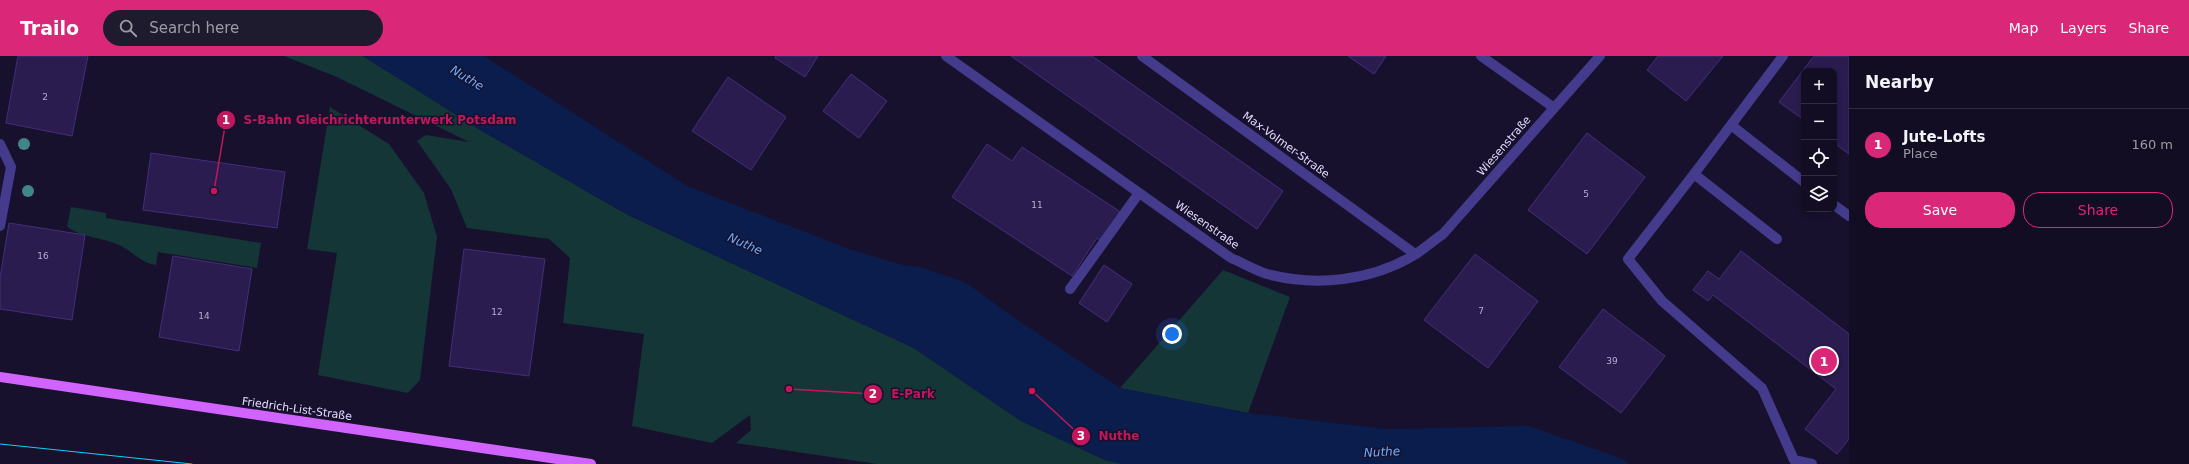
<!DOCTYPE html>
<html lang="en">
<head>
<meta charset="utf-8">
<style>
	:root { --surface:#120d22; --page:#1f1b2f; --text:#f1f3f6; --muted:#9c9ca5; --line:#312d40; --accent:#db2777 }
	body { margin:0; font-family:"DejaVu Sans",sans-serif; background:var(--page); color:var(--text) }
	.controls { position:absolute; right:12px; top:12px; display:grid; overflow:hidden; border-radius:8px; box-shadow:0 2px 6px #0003 }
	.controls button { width:36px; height:36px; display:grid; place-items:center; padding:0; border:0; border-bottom:1px solid var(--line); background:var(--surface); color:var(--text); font:20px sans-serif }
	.you { position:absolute; left:1172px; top:278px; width:14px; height:14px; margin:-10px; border:3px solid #fff; border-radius:50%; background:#1a73e8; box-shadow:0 0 0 6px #1a73e833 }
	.badge { display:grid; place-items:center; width:26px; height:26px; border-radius:50%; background:var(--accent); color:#fff; font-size:13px; font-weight:700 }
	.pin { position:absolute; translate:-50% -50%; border:2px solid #fff; box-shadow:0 1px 4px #0006 }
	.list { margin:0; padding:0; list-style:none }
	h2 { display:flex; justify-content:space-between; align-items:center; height:52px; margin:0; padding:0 16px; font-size:17px }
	h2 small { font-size:13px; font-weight:400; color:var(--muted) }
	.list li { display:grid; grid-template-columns:26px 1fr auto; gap:12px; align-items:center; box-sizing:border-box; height:72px; padding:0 16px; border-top:1px solid var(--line) }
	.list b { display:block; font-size:15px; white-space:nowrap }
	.list p { margin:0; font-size:13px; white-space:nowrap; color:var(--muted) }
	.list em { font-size:13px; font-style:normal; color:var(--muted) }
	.actions { display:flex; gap:8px; padding:12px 16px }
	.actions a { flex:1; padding:9px 0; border:1px solid var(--accent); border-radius:16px; text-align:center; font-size:14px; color:var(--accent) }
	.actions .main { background:var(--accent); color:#fff }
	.icon { flex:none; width:22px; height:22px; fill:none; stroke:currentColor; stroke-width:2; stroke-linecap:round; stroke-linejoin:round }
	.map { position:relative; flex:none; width:1849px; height:408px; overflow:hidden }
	header { display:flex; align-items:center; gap:24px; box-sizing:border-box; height:56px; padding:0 20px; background:var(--accent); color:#fff }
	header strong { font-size:19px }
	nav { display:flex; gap:22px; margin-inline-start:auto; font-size:14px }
	.search { width:280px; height:36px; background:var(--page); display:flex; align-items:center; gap:10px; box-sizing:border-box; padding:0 14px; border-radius:22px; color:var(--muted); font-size:15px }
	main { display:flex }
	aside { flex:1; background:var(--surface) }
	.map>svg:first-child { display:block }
	.green { fill:#143637 }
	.water { fill:#0a1d4d }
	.building { fill:#2a1c4f; stroke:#432e7b }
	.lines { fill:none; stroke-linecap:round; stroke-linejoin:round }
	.lane { stroke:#443b8d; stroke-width:10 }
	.street { stroke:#443b8d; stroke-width:10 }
	.primary { stroke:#d164ff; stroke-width:10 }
	.tram { stroke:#09d3ff; stroke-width:1 }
	.tree { fill:#428586 }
	.labels { text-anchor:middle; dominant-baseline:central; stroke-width:3; stroke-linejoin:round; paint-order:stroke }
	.number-label { font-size:9px; fill:#b5add3 }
	.street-label { font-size:11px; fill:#e3ddff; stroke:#18112d }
	.water-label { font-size:12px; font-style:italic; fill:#6bafff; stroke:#18112d }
	.leader { fill:none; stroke:#c2185b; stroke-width:1.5 }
	.callout-dot { fill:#c2185b; stroke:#18112d; stroke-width:1.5 }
	.mark-label { font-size:12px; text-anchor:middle; font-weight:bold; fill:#fff }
	.callout-label { font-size:12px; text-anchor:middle; font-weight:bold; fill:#c2185b; stroke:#18112d; stroke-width:3; stroke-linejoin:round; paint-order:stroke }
</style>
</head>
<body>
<header>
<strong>Trailo</strong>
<div class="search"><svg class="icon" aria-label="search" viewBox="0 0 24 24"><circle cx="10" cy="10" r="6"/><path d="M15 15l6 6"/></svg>Search here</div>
<nav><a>Map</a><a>Layers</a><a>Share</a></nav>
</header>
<main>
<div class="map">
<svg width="1849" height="408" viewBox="0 0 1849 408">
	<rect width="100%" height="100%" fill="#18112d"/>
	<!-- green -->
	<path class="green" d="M284,0h79l119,75 146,84 286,133 107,73 84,39 18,4h-246l-141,-21 15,-13 -1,-15 -38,28 -80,-17 12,-92 -81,-11 7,-65 -21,-19 -82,-11 -16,-39 -34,-48 9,-6 43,7 -132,-65z
		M330,51l59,37 35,49 13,44 -17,143 -12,13 -90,-18 19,-122 -30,-4z
		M71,151l35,6v5l155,25 -4,25 -99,-16 -2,13c-17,-3 -21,-12 -35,-19 -14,-8 -44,-9 -54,-20z
		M1223,214l67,27 -42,116 -128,-25z"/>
	<!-- water -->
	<path class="water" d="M363,0h121l203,130 162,63 54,16 17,2 45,15 51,37 104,69 128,25 138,16 143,-3 94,33 6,5h-506l-18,-4 -84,-39 -107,-73 -286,-133 -146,-84z"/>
	<!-- building -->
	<path class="building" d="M18,0h70l-16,80 -66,-13z
		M776,0h42l-13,21 -30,-19z
		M1011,0h81l191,135 -26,38z
		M1348,0h38l-12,18z
		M1658,0h65l-37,45 -39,-31z
		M1814,0h35v98l-15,-11v-72h-30v49l-25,-18z
		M851,18l36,27 -28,37 -36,-27z
		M728,21l58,40 -35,53 -59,-39z
		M1587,77l58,44 -58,77 -59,-44z
		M987,88l25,17 10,-14 100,66 -19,29 -6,-4 -25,38 -120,-79z
		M151,97l134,19 -8,56 -134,-18z
		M9,167l76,12 -13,85 -72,-11v-31z
		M464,193l81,10 -16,117 -80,-10z
		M1741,195l108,83v105l-12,15 -32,-25 31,-40 -123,-94 -5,6 -15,-11 15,-19 11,8z
		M1475,198l63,47 -50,67 -64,-48z
		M173,200l79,13 -13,82 -80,-14z
		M1104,209l28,19 -25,38 -28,-19z
		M1603,253l62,47 -44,57 -62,-46z"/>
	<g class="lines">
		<!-- lane -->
		<path class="lane" d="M1731,69l52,-69
			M0,88l11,23 -11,59
			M1694,118l-66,85 34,42 100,87 32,72 18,4
			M1834,149l15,11
			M1777,183l-83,-65 37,-49 73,57
			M1070,233l69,-96"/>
		<!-- street -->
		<path class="street" d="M946,0l285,202c12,5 24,12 36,16 49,13 105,7 149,-20 9,-6 18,-14 27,-20l157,-178
			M1142,0l273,198
			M1481,0l72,51"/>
		<!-- primary -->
		<path class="primary" d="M0,321l591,87"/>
		<!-- tram -->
		<path class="tram" d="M0,388l192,20"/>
	</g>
	<!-- trees -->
	<g class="tree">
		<circle cx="24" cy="88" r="6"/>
		<circle cx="28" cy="135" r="6"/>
	</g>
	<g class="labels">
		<!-- number labels -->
		<g class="number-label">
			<text x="45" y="41">2</text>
			<text x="1586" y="138">5</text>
			<text x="1037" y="149">11</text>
			<text x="43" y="200">16</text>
			<text x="1481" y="255">7</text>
			<text x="497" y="256">12</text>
			<text x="204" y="260">14</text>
			<text x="1612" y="305">39</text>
		</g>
		<!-- street labels -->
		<g class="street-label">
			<text transform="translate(1286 89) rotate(36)">Max-Volmer-Straße</text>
			<text transform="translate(1504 90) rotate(-49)">Wiesenstraße</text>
			<text transform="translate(1207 169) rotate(35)">Wiesenstraße</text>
			<text transform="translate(297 353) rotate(8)">Friedrich-List-Straße</text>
		</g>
		<!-- water labels -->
		<g class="water-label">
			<text transform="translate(467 22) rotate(31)">Nuthe</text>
			<text transform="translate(745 188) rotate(24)">Nuthe</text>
			<text transform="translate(1382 396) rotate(-3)">Nuthe</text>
		</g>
	</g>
	<!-- callouts -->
	<path class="leader" d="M214 135L226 64M789 333L873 338M1032 335L1081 380"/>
	<g class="callout-dot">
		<circle cx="214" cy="135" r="4"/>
		<circle cx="789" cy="333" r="4"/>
		<circle cx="1032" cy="335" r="4"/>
		<circle cx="226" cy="64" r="10"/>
		<circle cx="873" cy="338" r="10"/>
		<circle cx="1081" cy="380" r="10"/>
	</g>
	<g class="mark-label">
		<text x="226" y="68">1</text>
		<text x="873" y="342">2</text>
		<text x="1081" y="384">3</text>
	</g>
	<g class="callout-label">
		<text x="380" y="68">S-Bahn Gleichrichterunterwerk Potsdam</text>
		<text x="913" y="342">E-Park</text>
		<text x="1119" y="384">Nuthe</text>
	</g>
</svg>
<div class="controls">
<button>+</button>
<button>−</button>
<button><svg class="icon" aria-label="locate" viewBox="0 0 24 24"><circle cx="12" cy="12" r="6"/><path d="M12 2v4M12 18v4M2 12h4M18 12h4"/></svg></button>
<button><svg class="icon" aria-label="layers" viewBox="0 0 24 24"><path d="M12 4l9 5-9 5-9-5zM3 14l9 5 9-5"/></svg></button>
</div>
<div class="you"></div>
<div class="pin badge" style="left:1824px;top:305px">1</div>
</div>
<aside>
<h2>Nearby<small></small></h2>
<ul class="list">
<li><span class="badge">1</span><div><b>Jute-Lofts</b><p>Place</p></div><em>160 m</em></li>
</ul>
<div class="actions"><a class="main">Save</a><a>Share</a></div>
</aside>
</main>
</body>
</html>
